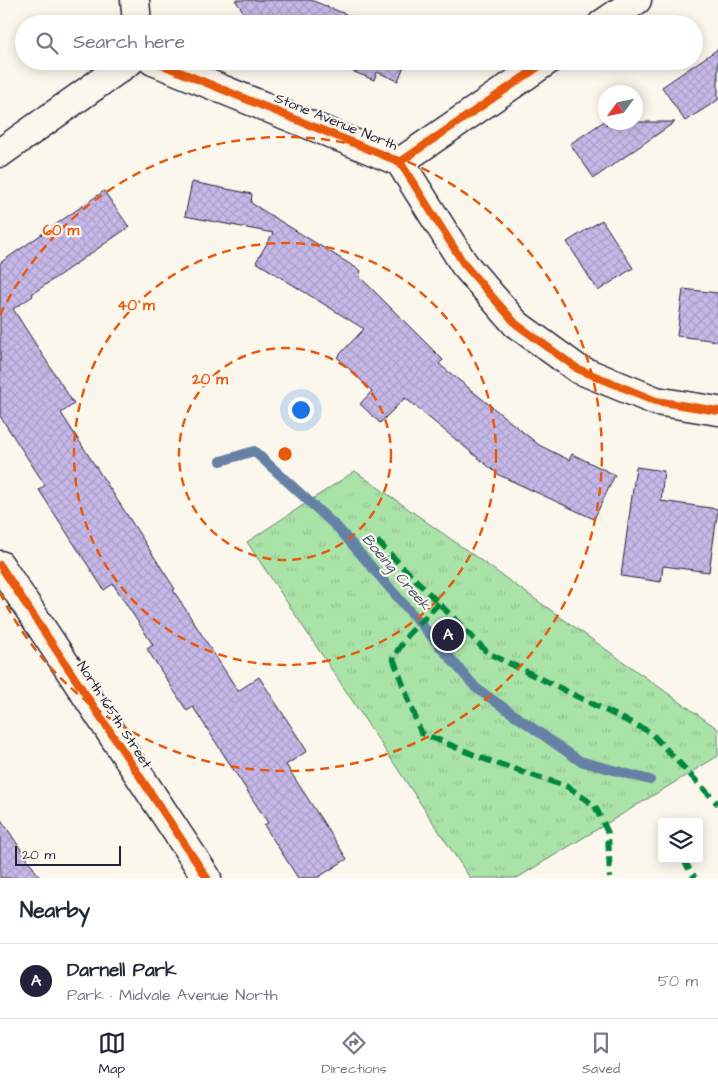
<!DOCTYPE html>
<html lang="en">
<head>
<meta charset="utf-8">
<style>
	:root { --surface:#fff; --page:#f6f6f7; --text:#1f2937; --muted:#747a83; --line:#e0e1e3; --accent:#22223b }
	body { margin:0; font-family:"Architects Daughter",sans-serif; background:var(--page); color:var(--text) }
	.controls { position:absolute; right:15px; bottom:15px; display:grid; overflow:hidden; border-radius:5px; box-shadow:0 2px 12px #0003 }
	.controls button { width:45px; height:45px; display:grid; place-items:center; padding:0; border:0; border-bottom:1px solid var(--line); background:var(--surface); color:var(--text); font:25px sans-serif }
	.compass { position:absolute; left:598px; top:85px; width:45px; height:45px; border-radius:50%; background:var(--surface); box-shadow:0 2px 12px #0003; rotate:237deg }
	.scale { position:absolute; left:15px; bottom:12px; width:106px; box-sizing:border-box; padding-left:5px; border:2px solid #22223b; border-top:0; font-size:14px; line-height:18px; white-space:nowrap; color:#22223b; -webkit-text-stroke:4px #fbf7ec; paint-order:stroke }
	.you { position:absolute; left:300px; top:409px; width:18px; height:18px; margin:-12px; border:4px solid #fff; border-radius:50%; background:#1a73e8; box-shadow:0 0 0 8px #1a73e833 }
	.badge { display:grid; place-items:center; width:32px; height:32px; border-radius:50%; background:var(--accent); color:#fff; font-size:16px; font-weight:700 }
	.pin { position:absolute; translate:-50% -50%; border:2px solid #fff; box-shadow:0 1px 5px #0006 }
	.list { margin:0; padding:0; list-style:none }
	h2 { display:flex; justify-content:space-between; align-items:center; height:65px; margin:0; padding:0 20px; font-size:21px }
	h2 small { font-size:16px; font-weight:400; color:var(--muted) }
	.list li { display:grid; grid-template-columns:32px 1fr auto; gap:15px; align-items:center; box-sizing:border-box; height:75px; padding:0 20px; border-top:1px solid var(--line) }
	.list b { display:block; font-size:19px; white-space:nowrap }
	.list p { margin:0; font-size:16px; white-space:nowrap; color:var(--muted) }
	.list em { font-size:16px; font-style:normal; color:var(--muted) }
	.icon { flex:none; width:28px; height:28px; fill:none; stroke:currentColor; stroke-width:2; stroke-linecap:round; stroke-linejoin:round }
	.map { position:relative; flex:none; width:718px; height:878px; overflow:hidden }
	.search { position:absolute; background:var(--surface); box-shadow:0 2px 12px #0003; left:15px; right:15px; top:15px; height:55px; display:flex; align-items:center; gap:12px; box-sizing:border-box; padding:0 18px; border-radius:28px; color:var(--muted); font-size:19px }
	.sheet { height:140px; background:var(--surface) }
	nav { display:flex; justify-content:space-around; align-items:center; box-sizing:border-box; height:70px; border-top:1px solid var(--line); background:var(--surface); font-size:14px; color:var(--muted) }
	nav a { display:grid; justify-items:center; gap:2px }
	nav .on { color:var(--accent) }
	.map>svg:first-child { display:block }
	.park { fill:url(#park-tufts); stroke:#668271 }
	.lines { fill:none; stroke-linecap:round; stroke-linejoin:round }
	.stream { stroke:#6582a6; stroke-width:10 }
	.building { fill:url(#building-cross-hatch); stroke:#22223b }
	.minor-casing { stroke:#22223b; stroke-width:31 }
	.minor { stroke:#fbf7ec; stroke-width:28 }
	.quiet { stroke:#00873e; stroke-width:6; stroke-dasharray:12 6; stroke-linecap:butt }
	.cycleway-casing { stroke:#fbf7ec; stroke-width:11 }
	.cycleway { stroke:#e8590c; stroke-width:8 }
	.ring { fill:none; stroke:#e8590c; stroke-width:2.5; stroke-dasharray:9 6 }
	.labels { text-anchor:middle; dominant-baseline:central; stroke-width:4.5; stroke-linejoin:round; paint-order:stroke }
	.street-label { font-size:14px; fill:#22223b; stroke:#fbf7ec }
	.water-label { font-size:15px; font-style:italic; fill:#435270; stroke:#fbf7ec }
	.centre { fill:#e8590c; stroke:#fbf7ec; stroke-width:2.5 }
	.ring-label { font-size:15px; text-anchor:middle; font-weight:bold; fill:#e8590c; stroke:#fbf7ec; stroke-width:4.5; stroke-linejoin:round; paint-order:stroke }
</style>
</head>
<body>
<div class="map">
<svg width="718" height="878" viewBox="0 0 718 878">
	<defs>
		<pattern id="park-tufts" width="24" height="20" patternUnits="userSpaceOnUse" patternTransform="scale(1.25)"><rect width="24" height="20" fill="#aae3a7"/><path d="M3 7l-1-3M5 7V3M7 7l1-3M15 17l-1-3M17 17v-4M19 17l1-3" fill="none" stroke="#92c291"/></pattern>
		<pattern id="building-cross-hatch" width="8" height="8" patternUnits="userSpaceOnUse" patternTransform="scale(1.25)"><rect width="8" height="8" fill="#c7b8e8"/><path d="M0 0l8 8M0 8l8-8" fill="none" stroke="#ab9ec8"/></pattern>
	</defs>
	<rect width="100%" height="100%" fill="#fbf7ec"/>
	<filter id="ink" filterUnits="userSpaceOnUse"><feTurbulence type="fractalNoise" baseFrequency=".02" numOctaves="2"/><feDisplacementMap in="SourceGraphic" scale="10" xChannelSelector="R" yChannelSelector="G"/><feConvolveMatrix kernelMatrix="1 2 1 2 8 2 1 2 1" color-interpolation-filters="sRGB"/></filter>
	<g filter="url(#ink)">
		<!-- park -->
		<path class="park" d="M355,471l363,258v27l-201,122h-47l-223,-336z"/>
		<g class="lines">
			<!-- stream -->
			<path class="stream" d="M221,461l33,-10 84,77 138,160 104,73 70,19"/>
		</g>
		<!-- building -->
		<path class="building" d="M235,0h76l59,24h-136l-3,-1 14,-9z
			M718,49v51l-33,21 -23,-34z
			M327,61h79l-8,20 -21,-9 -3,8z
			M606,120v6l4,-4h65l-81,56 -24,-34z
			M192,182l60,12 -1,9 110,68 -2,5 84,84 -4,4 100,81 30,15 3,-6 43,21 -21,44 -95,-44 -94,-77 -25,25 -20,-19 12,-13 -35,-34 27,-28 -108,-67 17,-29 -88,-17z
			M104,191l25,36 -97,67 1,2 -20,13 61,95 -13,9 114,176 -2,1 65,101 21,-14 48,74 -21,14 61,94 -30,19h-19l-34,-53 4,-2 -75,-116 -6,4 -40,-62 6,-4 -40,-61 -9,6 -65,-100 6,-5 -45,-69v-153z
			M602,220l31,48 -35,23 -31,-49z
			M683,289l35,4v48l-41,-5z
			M636,467l28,4 -3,30 57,8 -9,63 -46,-6 -2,16 -40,-6z
			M0,818l40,60h-40z"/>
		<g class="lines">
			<!-- minor casing -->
			<g class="minor-casing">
				<path id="minor" d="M135,0l2,24
					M602,24l35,-24
					M153,61l247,101 147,-101
					M0,153l130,-92
					M400,162l64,102 52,60 62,45 78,32 62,10
					M0,565l207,313"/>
			</g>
			<!-- minor -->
			<use href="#minor" class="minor"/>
			<!-- quiet -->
			<path class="quiet" d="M377,541l111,112 162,79 68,72
				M439,603l-31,32 -15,23 28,75 66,27 81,27 27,19 13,27 2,45
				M661,835l1,-1
				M683,859l12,19"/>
			<!-- cycleway casing -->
			<g class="cycleway-casing">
				<path id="cycleway" d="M153,61l247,101 147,-101
					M400,162l64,102 52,60 62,45 78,32 62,10
					M0,565l207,313"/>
			</g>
			<!-- cycleway -->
			<use href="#cycleway" class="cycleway"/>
		</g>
	</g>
	<!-- distance rings -->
	<g class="ring">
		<circle cx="285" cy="454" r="106"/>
		<circle cx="285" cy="454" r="211"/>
		<path d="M0 315A317 317 0 1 1 0 593"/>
	</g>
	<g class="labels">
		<!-- street labels -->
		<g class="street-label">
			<text transform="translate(336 122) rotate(22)">Stone Avenue North</text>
			<text transform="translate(114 715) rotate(57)">North 165th Street</text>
		</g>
		<!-- water labels -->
		<g class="water-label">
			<text transform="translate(396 572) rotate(49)">Boeing Creek</text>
		</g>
	</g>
	<circle cx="285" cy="454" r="8" class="centre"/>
	<g class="ring-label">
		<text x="61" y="235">60 m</text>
		<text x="136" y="310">40 m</text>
		<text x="210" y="384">20 m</text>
	</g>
</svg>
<div class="controls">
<button><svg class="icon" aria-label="layers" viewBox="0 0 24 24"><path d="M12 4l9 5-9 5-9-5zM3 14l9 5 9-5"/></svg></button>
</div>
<svg class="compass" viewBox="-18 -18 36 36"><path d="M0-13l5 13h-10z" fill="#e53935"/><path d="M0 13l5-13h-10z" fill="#747a83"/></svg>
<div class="scale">20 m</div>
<div class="you"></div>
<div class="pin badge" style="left:448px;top:635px">A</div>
<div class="search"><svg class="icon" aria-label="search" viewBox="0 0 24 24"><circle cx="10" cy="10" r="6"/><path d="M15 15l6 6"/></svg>Search here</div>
</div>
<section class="sheet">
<h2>Nearby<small></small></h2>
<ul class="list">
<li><span class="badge">A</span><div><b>Darnell Park</b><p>Park · Midvale Avenue North</p></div><em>50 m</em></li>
</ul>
</section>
<nav>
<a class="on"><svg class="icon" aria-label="map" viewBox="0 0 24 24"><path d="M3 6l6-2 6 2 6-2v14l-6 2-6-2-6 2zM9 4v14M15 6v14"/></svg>Map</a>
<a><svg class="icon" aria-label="directions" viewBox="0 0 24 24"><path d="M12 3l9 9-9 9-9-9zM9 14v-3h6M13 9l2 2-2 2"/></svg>Directions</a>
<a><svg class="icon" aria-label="saved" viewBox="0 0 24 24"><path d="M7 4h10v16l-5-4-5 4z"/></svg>Saved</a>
</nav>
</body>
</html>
